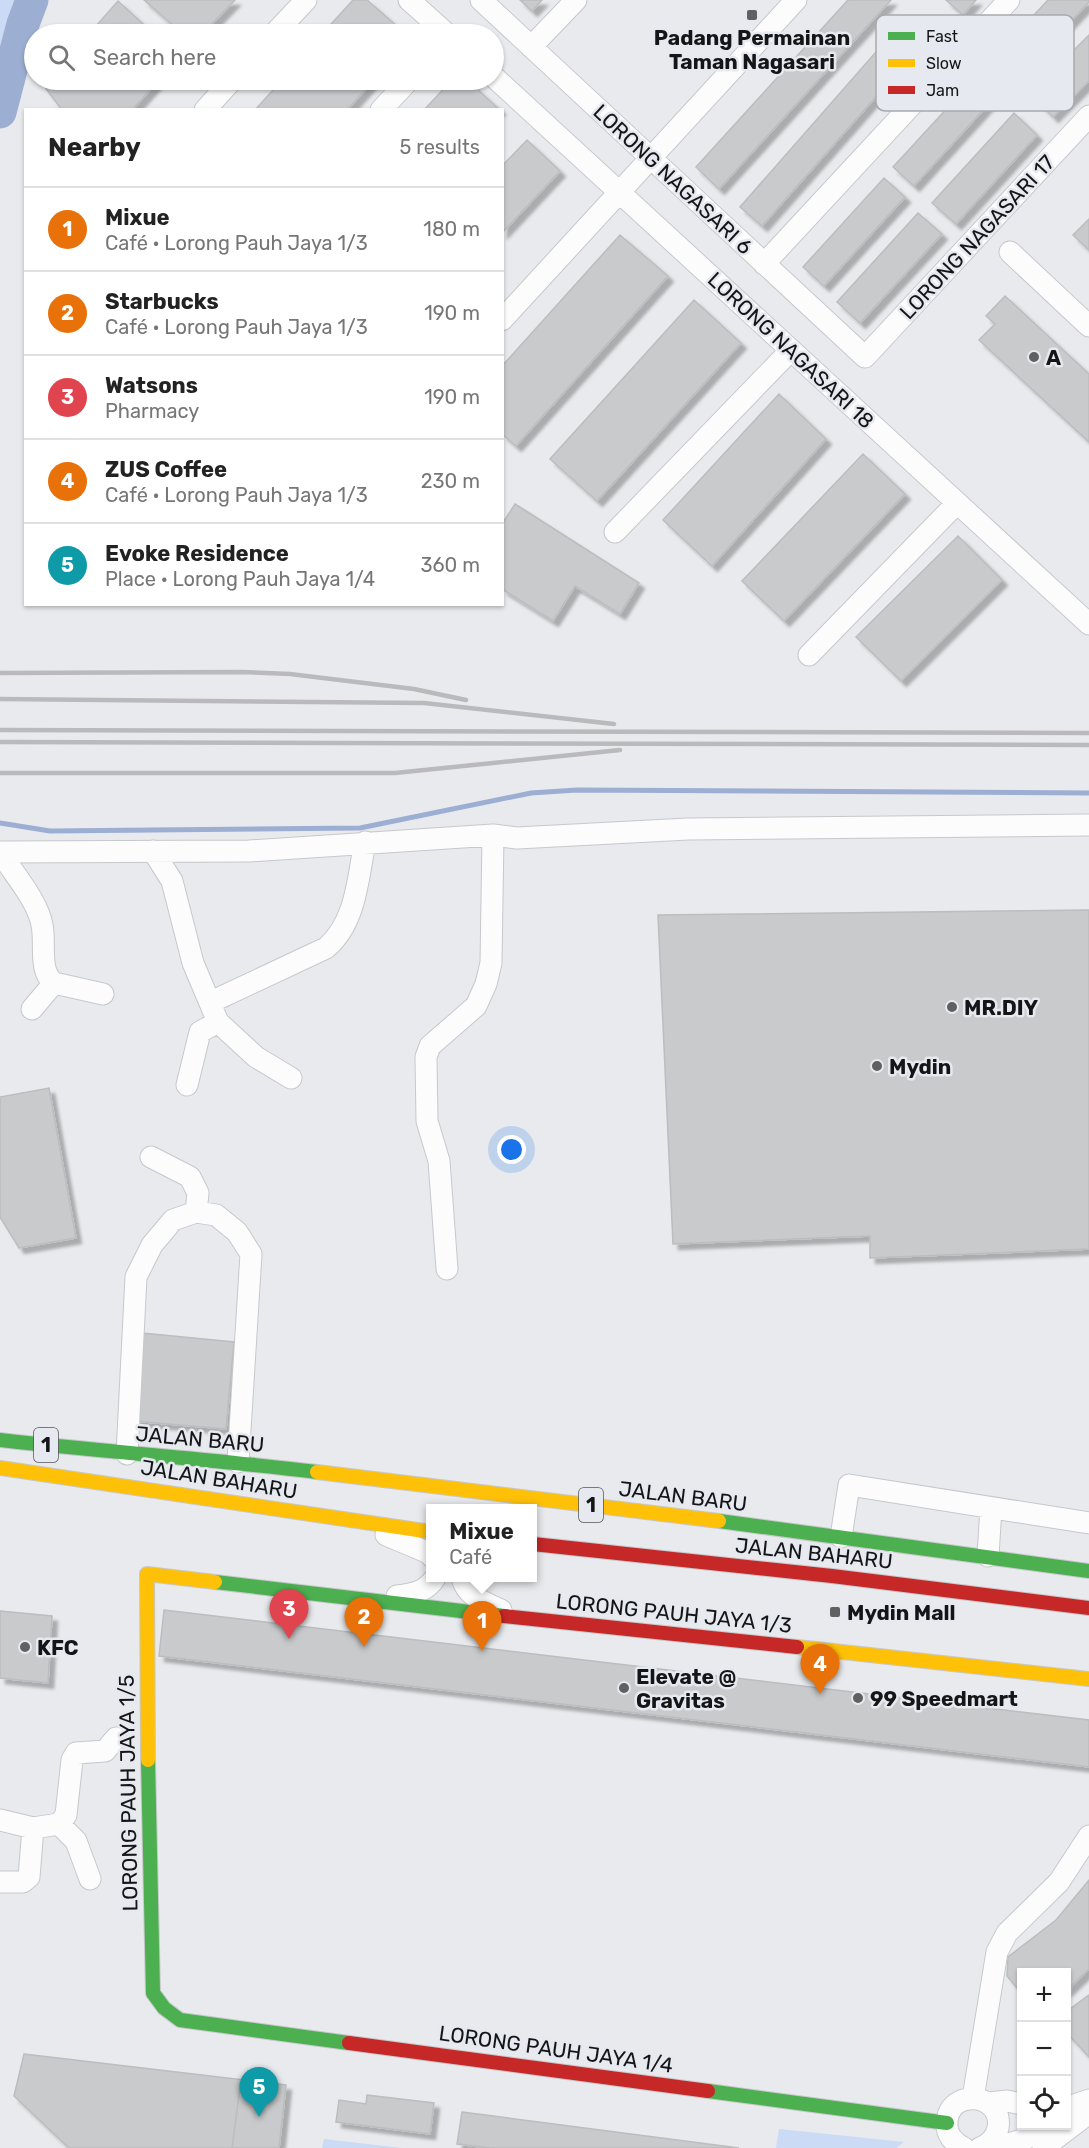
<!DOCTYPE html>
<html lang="en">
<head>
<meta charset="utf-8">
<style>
	:root { --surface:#fff; --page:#f6f6f6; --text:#222; --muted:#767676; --line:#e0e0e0; --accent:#5e6062 }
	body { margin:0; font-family:Rubik,sans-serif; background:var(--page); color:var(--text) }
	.controls { position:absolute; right:18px; bottom:18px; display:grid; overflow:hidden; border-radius:0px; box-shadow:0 2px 4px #0004 }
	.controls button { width:54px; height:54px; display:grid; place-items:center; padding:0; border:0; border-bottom:2px solid var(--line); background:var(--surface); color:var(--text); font:30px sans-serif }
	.you { position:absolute; left:512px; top:1150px; width:21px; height:21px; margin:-15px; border:4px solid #fff; border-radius:50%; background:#1a73e8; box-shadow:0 0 0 9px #1a73e833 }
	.badge { display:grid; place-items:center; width:39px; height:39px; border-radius:50%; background:var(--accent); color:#fff; font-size:20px; font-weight:700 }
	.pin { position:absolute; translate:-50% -50px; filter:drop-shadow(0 2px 3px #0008) }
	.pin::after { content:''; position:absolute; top:32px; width:21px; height:18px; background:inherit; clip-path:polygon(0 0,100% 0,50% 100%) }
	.popup { position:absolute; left:426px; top:1504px; width:111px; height:78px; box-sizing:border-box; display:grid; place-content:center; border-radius:0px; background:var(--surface); filter:drop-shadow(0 2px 4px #0005); font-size:20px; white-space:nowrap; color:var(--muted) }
	.popup b { font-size:22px; color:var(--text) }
	.popup::after { content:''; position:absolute; left:50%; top:100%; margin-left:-12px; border:12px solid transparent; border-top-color:var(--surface) }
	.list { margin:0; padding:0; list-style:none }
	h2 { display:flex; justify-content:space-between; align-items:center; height:78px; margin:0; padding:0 24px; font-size:26px }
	h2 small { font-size:20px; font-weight:400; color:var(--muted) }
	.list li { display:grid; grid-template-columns:39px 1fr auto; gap:18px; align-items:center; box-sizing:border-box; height:84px; padding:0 24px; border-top:2px solid var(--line) }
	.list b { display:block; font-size:22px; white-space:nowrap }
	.list p { margin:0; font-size:20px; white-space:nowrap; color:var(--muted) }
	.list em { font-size:20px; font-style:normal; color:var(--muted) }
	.icon { flex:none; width:33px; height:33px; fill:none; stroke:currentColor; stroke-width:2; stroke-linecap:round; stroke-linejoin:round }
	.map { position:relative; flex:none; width:1089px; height:2148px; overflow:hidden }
	.search { position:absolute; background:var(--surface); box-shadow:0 2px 4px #0004; left:24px; top:24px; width:480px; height:66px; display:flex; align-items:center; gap:15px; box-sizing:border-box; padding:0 21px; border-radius:33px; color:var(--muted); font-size:22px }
	.panel { position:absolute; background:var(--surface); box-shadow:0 2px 4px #0004; left:24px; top:108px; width:480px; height:498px; border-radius:0px }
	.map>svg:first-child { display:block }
	.green { fill:#cbdaf5 }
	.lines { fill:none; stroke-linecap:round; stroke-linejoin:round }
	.stream { stroke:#9daed3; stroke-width:5 }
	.river { stroke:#9daed3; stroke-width:33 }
	.building { fill:#c8cacb; stroke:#bbbdbf; stroke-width:1.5; filter:url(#shadow) }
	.street-casing { stroke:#c7c8cb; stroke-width:23 }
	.fast-casing { stroke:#c7c8cb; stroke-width:16 }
	.slow-casing { stroke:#c7c8cb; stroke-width:16 }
	.jam-casing { stroke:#c7c8cb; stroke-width:16 }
	.street { stroke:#fcfcfc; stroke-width:21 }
	.fast { stroke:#4caf50; stroke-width:14 }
	.slow { stroke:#ffc107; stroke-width:14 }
	.jam { stroke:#c62828; stroke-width:14 }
	.rail { stroke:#bababc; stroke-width:4.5 }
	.poi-dot { fill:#5e6062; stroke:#e6e9ef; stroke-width:2 }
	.labels { text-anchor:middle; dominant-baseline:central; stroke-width:5; stroke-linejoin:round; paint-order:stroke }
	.shield { fill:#e6e9ef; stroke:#535558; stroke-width:1.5 }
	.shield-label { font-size:20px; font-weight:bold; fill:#141517 }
	.poi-label { font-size:21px; font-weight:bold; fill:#141517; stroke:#e6e9ef; text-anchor:start }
	.street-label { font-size:21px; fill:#141517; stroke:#e6e9ef }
	.key { fill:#e6e9ef; stroke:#a7a9ae; stroke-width:1.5 }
	.key-label { font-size:16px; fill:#141517 }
</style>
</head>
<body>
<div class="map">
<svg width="1089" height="2148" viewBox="0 0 1089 2148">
	<defs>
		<filter id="shadow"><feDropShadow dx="5.5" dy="5.5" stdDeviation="1.5" flood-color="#0004"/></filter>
	</defs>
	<rect width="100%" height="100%" fill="#e8eaed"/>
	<!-- green -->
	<path class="green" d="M0,0h28l-28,90z
		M779,2129l125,13 -8,6h-120z
		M324,2139l78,9h-80z"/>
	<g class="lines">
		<!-- stream -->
		<path class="stream" d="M0,823l50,8 310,-3 171,-35 46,-3 512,3"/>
		<!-- river -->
		<path class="river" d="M0,112l23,-88 9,-24"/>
	</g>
	<!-- building -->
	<path class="building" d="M144,0h91l-33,34h-19z
		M353,0h14l39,34h-84z
		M520,0h22l-10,11z
		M848,0h43l-172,189 -23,-22z
		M946,0h30l-13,15z
		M1048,0h41v2l-65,69 -23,-21z
		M118,1l36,33h-65z
		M904,20l22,20 -164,186 -22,-19z
		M1089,35v46l-36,36 -23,-23z
		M974,79l20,19 -80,88 -21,-19z
		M50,80h109l-27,30h-70l-18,-24z
		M282,80h92l-27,30h-92z
		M452,80h15l33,30h-76z
		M1014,113l23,22 -81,89 -24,-21z
		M527,140l33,31 -58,62v-67z
		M884,178l21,19 -81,89 -21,-19z
		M918,213l24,21 -82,89 -23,-21z
		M1089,219v31l-16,-15z
		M620,235l48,41 -152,170 -14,-12v-68z
		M1005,296l84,78v68l-110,-102 16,-16 -9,-8z
		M694,300l47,43 -144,158 -47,-42z
		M779,394l47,45 -114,127 -49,-46z
		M863,454l42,40 -121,127 -42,-40z
		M515,504l124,79 -19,31 -45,-28 -22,35 -51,-32v-65z
		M958,536l44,44 -101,101 -45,-44z
		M1089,910v339l-219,9v-22l-197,8 -15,-329z
		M49,1088l27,150 -57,10 -19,-31v-120z
		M142,1333l92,9 -8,87 -92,-8z
		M164,1610l925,110v47l-930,-111z
		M0,1611l52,5 -4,67 -48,-5z
		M1089,1880v89l-23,22v-19h-44v22l-15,-18 1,-19 48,-37z
		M1089,1995v62l-23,-25v-20z
		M24,2054l262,31 -7,63h-210l-55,-52z
		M241,2080l45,5 -7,63h-47z
		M367,2095l67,8 -4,31 -94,-12 3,-22 27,4z
		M462,2112l277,36h-249l-33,-4z"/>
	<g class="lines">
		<!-- street casing -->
		<g class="street-casing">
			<path id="street" d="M409,0l38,34
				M481,0l384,357 224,-241
				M274,34l32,-34
				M531,47l45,-47
				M494,77l595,547
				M205,110l27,-30
				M381,110l28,-30
				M1010,252l79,74
				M764,264l245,-264
				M502,320l294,-320
				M615,532l176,-182
				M809,655l148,-152
				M153,851l19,30 21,82 25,59 38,35 35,21
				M0,852l249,-1 244,-16 24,3 171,-9 401,-4
				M0,852c13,21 38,49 42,73 4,18 -4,46 12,58l49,11
				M211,1002l115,-54c30,-25 32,-70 39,-106
				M32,1009l22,-26
				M187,1085l13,-53 18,-10
				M151,1157l39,20 8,16 -2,19
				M447,1269l-8,-108 -12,-40 -1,-64 4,-11 46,-40 10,-22 5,-21 2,-128
				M127,1454l9,-177 16,-32 21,-25 23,-8 20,3 21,17 14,22 -13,208
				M386,1535l43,18 2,3
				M841,1537l8,-52 240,38
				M988,1556l3,-48
				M462,1578c4,18 23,25 39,32
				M397,1596c16,-2 29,-4 38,-18
				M0,1820l33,8
				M59,1824l17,17 14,38
				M0,1882h23l6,-5 4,-49 26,-4 7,-9 6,-55 4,-7 29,-2 11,-13
				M973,2098l24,-146 10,-19 52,-51 30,-46
				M989,2103l18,-2 15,3
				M1066,2108l23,-8
				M986,2146c24,2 47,-11 69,-20
				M964,2148c-10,-5 -18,-13 -17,-25 1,-36 57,-30 51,5 -2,10 -8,16 -18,20
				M1043,2148l46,-35"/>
		</g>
		<!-- fast casing -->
		<g class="fast-casing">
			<path id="fast" d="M0,1440c106,12 212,19 317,32
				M719,1521l370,50
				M215,1582l289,34
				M148,1760l5,233 11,15 16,12 169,23
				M708,2091l239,32"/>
		</g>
		<!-- slow casing -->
		<g class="slow-casing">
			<path id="slow" d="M0,1468l431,64
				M317,1472l402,49
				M797,1647l292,32
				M148,1760l-1,-186 68,8"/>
		</g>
		<!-- jam casing -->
		<g class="jam-casing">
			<path id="jam" d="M533,1544l299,32 257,32
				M504,1616l293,31
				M349,2043l359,48"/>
		</g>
		<!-- street -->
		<use href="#street" class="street"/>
		<!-- fast -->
		<use href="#fast" class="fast"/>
		<!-- slow -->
		<use href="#slow" class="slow"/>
		<!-- jam -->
		<use href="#jam" class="jam"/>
		<!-- rail -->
		<path class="rail" d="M0,673l242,-1 48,2 124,15 52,11
			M0,699l424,4 190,21
			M0,730l1089,3
			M0,742l1089,3
			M0,773h395l225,-23"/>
	</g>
	<!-- markers -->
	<g class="poi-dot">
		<rect x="746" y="9" width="12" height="12" rx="3"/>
		<circle cx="1034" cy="357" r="6"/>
		<circle cx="952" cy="1007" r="6"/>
		<circle cx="877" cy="1066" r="6"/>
		<rect x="829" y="1606" width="12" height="12" rx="3"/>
		<circle cx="25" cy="1647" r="6"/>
		<circle cx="624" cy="1688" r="6"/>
		<circle cx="858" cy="1698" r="6"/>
	</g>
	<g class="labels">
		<!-- shield labels -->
		<g class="shield">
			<rect x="34" y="1428" width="24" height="34" rx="4.5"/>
			<rect x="579" y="1488" width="24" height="34" rx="4.5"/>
		</g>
		<g class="shield-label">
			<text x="46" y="1445">1</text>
			<text x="591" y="1505">1</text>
		</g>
		<!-- poi labels -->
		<g class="poi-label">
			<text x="752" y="37" text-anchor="middle">Padang Permainan<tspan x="752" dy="24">Taman Nagasari</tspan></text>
			<text x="1046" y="357">A</text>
			<text x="964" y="1007">MR.DIY</text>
			<text x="889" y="1066">Mydin</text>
			<text x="847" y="1612">Mydin Mall</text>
			<text x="37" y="1647">KFC</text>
			<text x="636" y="1676">Elevate @<tspan x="636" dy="24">Gravitas</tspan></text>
			<text x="870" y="1698">99 Speedmart</text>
		</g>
		<!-- street labels -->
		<g class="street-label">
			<text transform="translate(673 179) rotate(43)">LORONG NAGASARI 6</text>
			<text transform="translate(977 237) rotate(-47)">LORONG NAGASARI 17</text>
			<text transform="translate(791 350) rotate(43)">LORONG NAGASARI 18</text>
			<text transform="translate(200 1439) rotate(5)">JALAN BARU</text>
			<text transform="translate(219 1479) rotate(9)">JALAN BAHARU</text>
			<text transform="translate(683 1496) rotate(7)">JALAN BARU</text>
			<text transform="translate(814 1553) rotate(6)">JALAN BAHARU</text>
			<text transform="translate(674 1613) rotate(6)">LORONG PAUH JAYA 1/3</text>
			<text transform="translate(128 1793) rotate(-91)">LORONG PAUH JAYA 1/5</text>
			<text transform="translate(556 2049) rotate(8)">LORONG PAUH JAYA 1/4</text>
		</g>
	</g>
	<!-- legend -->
	<rect x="876" y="15" width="198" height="96" rx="9" class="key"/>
	<rect x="888" y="32" width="27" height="8" fill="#4caf50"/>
	<rect x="888" y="59" width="27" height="8" fill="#ffc107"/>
	<rect x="888" y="86" width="27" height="8" fill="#c62828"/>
	<g class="key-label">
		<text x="926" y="42">Fast</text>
		<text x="926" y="69">Slow</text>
		<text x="926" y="96">Jam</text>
	</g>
</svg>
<div class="controls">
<button>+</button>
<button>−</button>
<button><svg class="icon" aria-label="locate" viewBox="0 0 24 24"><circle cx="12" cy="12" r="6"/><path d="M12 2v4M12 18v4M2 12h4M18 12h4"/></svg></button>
</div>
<div class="you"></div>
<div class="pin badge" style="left:482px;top:1651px;background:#e8710a">1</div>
<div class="popup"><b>Mixue</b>Café</div>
<div class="pin badge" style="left:364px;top:1647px;background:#e8710a">2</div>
<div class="pin badge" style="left:289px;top:1639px;background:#e0444e">3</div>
<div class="pin badge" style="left:820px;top:1694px;background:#e8710a">4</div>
<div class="pin badge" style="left:259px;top:2117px;background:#0f9aa8">5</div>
<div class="search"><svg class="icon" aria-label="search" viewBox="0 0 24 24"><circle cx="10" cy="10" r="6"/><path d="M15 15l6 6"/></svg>Search here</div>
<section class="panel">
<h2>Nearby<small>5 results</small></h2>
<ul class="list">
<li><span class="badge" style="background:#e8710a">1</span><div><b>Mixue</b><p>Café · Lorong Pauh Jaya 1/3</p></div><em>180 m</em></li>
<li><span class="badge" style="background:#e8710a">2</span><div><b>Starbucks</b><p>Café · Lorong Pauh Jaya 1/3</p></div><em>190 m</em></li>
<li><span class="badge" style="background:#e0444e">3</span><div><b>Watsons</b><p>Pharmacy</p></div><em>190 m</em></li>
<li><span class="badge" style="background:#e8710a">4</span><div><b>ZUS Coffee</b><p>Café · Lorong Pauh Jaya 1/3</p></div><em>230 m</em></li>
<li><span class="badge" style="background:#0f9aa8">5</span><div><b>Evoke Residence</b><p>Place · Lorong Pauh Jaya 1/4</p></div><em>360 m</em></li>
</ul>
</section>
</div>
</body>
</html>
